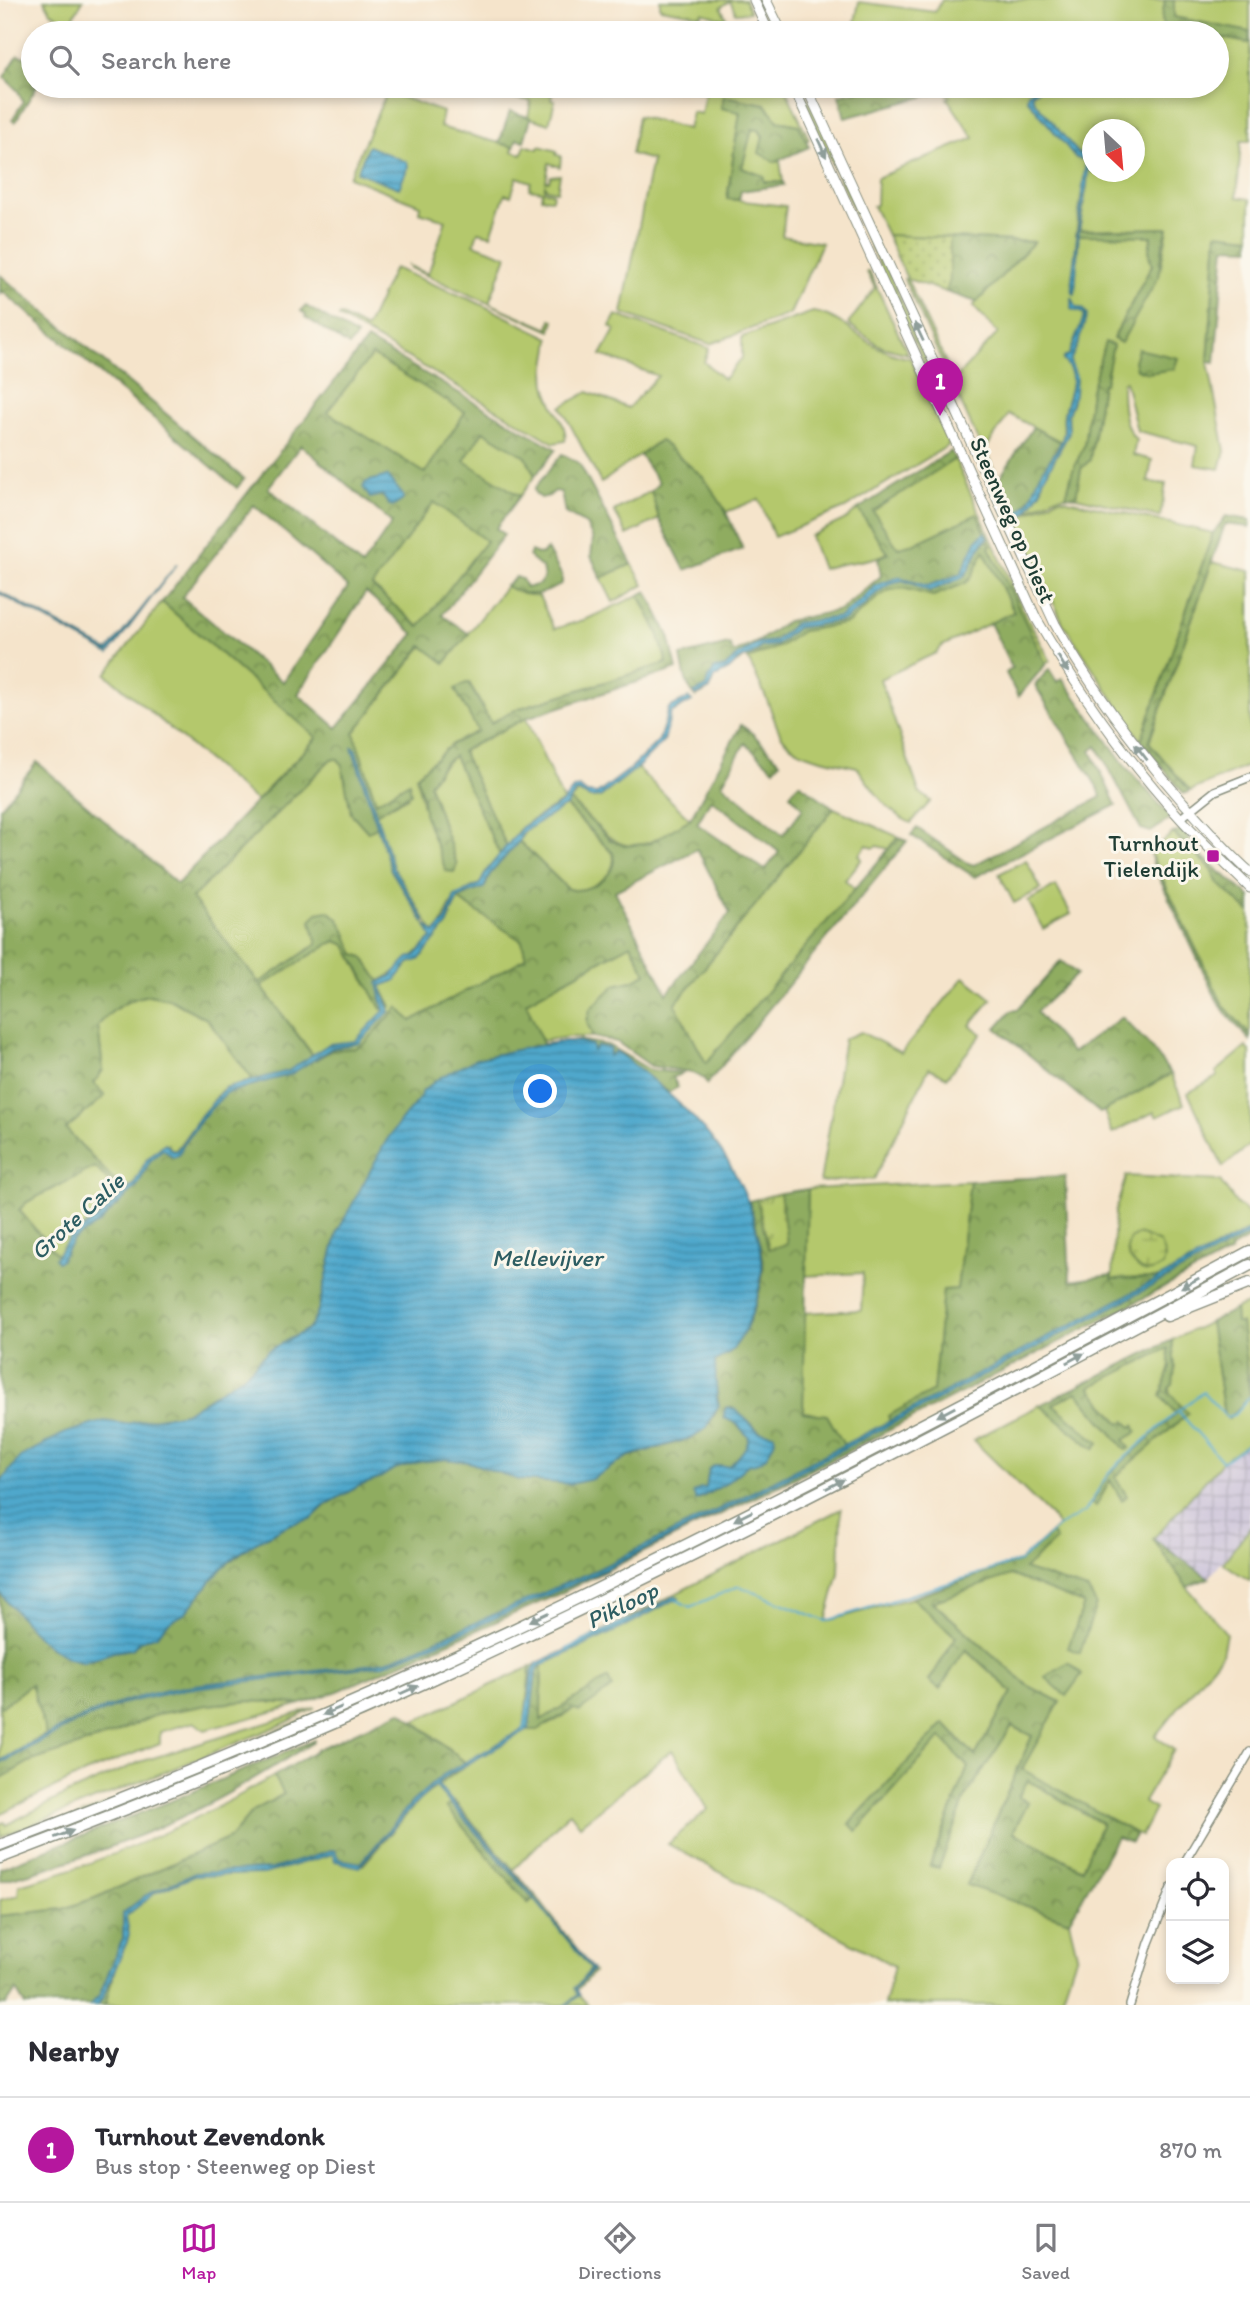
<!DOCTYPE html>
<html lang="en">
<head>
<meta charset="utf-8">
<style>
	:root { --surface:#fff; --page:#f2f2f3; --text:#2b2b33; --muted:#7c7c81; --line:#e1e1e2; --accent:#b5179e }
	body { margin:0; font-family:Itim,sans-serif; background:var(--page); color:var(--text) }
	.controls { position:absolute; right:21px; bottom:21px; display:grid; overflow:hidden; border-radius:14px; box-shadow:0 4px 10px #0003 }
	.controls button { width:63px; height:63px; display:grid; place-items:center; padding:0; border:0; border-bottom:2px solid var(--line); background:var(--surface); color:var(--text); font:35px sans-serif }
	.compass { position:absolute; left:1082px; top:119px; width:63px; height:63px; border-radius:50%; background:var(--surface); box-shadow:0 4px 10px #0003; rotate:154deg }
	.you { position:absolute; left:541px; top:1092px; width:24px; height:24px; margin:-18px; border:5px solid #fff; border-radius:50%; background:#1a73e8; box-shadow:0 0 0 10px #1a73e833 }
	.badge { display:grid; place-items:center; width:46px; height:46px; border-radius:50%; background:var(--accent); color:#fff; font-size:23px; font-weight:700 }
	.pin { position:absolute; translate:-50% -58px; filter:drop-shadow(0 2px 4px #0008) }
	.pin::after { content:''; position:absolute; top:37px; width:24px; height:21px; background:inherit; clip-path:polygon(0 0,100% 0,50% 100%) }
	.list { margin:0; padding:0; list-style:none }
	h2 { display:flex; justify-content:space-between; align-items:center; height:91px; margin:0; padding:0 28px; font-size:30px }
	h2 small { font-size:23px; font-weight:400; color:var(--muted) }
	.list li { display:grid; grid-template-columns:46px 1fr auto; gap:21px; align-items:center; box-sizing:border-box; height:105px; padding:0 28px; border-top:2px solid var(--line) }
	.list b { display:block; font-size:26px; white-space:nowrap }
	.list p { margin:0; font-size:23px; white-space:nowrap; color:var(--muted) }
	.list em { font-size:23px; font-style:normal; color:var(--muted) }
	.icon { flex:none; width:38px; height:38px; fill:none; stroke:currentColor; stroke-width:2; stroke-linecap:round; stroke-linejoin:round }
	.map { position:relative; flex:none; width:1250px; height:2005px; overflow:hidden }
	.search { position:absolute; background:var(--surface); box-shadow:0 4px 10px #0003; left:21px; right:21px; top:21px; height:77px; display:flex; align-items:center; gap:18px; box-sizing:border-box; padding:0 24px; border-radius:38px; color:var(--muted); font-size:26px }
	.sheet { height:196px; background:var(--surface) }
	nav { display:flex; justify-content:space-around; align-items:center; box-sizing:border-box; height:98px; border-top:2px solid var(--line); background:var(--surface); font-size:19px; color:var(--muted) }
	nav a { display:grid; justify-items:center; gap:4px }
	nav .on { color:var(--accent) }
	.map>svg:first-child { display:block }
	.industrial { fill:url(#industrial-grid) }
	.grass { fill:#b4c86c; stroke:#6a8250; stroke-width:2; fill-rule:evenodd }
	.forest { fill:url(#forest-crowns); stroke:#57744a; stroke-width:2; fill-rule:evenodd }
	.wetland { fill:url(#wetland-marsh); stroke:#6a8250; stroke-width:2 }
	.park { fill:url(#park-tufts); stroke:#6a8250; stroke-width:2 }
	.garden { fill:url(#garden-dots); stroke:#6a8250; stroke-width:2 }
	.water { fill:url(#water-rules); stroke:#377280; stroke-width:2 }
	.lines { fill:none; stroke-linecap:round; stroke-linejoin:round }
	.stream { stroke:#4fa8cc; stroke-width:2 }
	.minor-casing { stroke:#8a9080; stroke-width:10 }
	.major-casing { stroke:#8a9080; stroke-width:11 }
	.highway-casing { stroke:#8a9080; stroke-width:13 }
	.minor { stroke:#fff; stroke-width:7 }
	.major { stroke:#fff; stroke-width:9 }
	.highway { stroke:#fff; stroke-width:10 }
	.oneway { fill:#8f9e9a }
	.poi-dot { fill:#b5179e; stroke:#fbf7ec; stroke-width:2.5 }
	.labels { text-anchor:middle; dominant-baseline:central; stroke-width:6; stroke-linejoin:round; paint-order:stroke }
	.street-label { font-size:23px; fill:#1f3d34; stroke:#fbf7ec }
	.poi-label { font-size:23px; fill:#1f3d34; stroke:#fbf7ec; text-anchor:end }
	.water-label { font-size:24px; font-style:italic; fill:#2d5d62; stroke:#fbf7ec }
</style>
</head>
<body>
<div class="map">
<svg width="1250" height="2005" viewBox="0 0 1250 2005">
	<defs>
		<pattern id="industrial-grid" width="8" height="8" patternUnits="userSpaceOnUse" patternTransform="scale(1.75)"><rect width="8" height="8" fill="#c8bfd8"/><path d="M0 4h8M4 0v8" fill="none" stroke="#a29cb0"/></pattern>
		<pattern id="forest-crowns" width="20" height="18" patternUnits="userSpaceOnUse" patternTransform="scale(1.75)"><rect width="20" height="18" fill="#8fac60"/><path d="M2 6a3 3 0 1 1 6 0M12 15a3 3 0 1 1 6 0" fill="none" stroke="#748d50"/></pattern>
		<pattern id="wetland-marsh" width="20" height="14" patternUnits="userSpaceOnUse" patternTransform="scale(1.75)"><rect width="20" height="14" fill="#b4c86c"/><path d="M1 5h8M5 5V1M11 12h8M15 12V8" fill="none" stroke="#92a45a"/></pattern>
		<pattern id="park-tufts" width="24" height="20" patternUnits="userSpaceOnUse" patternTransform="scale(1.75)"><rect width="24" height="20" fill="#b4c86c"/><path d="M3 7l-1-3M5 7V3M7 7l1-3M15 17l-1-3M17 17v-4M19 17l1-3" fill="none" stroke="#92a45a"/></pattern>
		<pattern id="garden-dots" width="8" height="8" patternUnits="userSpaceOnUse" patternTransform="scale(1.75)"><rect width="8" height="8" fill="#b4c86c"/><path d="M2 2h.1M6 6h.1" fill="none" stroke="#92a45a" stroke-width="1.8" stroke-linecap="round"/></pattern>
		<pattern id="water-rules" width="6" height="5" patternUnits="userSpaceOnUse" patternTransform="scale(1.75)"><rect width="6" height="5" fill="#4fa8cc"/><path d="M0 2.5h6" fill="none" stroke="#418aa6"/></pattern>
	</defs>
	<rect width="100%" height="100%" fill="#fbf7ec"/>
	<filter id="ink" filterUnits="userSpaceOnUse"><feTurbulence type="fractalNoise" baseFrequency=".0143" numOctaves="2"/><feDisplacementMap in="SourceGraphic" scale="14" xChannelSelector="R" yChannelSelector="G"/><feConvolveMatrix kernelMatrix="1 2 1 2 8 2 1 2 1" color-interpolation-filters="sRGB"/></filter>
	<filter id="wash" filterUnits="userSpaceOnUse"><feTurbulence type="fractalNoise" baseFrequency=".00686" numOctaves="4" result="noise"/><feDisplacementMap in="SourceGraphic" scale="28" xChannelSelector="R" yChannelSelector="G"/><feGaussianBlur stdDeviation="1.57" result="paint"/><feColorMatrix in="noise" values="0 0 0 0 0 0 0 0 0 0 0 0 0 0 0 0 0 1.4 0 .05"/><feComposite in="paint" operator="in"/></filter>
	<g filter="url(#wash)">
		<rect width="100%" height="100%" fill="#f5e4cb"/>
		<!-- industrial -->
		<path class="industrial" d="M1250,1442v85l-41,51 -56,-39 70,-77z"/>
		<!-- grass -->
		<path class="grass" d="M44,0h39l-13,23 -19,-11z
			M660,0h85l5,12 -14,1 -6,-12 -9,6 6,13 -25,-8 -1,3 -41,-7z
			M942,0h223l-3,19 2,14h-325l3,-9 12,3 5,-25 76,10z
			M1174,0h76v32l-77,-15z
			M1250,35v106h-9l-4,56 13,2v38l-33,-3 -9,128 17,89 -5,18 -25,-4 3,-19 -61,-15 -12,-50 -3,2c0,19 0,42 14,57l-3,15 19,5 -4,22 18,2 -6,33 -84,-20 5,-28 11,-20 10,-65 11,-39 -22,45 -7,56 -11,24 -7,26 -11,1 -28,14 15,-21 1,-10 26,-47 -1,-19 5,-13 -1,-23c0,13 -5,22 -8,35 -2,10 2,19 -3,29l-52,-28 -24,36 26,56 -3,-1 -104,-226h3l47,101 44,-47 -25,-27 61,-64 -147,-7 -14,-29 3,-1 1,-27 97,-40 -27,-40 3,-1 -9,-11h276v-49l31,6zM1092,130h42v42h-42zM1087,185l-8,45 89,-2 -9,48 -46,62 39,-73c-5,-9 -3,-20 0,-30h-76z
			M510,86l42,8 -1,6h4l-6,24 -21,-7 3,-16 -24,-4z
			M698,86h86l25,53 -3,2 -7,-16 -21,-4 -13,-17 -41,-7 -2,11 18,4 -13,87 59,7 -4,30 40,7 -32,71 -80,30 -88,-31 30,-153 -21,-6 7,-38 50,13 4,-17 9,2 4,-21 -8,-2z
			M797,86h3l18,32 139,304 -2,1 -14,-31 -7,-8z
			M387,92l56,20 -3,15 74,20 -2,4 10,3 3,-9 13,4 1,-3 18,5 -1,4 5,1 -1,11 -11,-4 -3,18h3l2,-5 9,-1 -3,16 -10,-2 -2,-4 -1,6 9,2 -1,6 -11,-1 1,-7 -13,-2 2,-7 -14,-5 -6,19 -6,-2 -14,41 -13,-3 -4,12 33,12 -18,47 60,26 2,-10 3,1 -3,11 -141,-63 -1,-2 19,8 18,-54 -27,-8 1,-7 -71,-28z
			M752,129l7,1 16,32 5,-1 3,21h-19l-22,-14z
			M394,268l82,34 74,36c-1,17 -8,34 -3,51 3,16 22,37 18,52l-11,2 -215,-126 1,-2 26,14z
			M869,271l39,83 -26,-7 -34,-23 27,-36 -8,-16z
			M813,312c33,4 55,41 97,46l39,87 -104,63 -71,29 -15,-38 -33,13 -66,-72 -59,43 -40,-76 27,-15 40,16 30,-32 -57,-21 14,-25 -5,-4 6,-11 93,33 -5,14 20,17 18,-21v-21z
			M372,355l94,57 -41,61 -98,-61z
			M483,431l43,26 9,19 -15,20 -57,-35z
			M955,459l68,150 27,51 -4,4 -58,-118 3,-1 -77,-1 -16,5 -26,-38z
			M651,491l8,28 -32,16 -13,-24z
			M1059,498l154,35 -72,208 -78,-118 -48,-104z
			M434,501l53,39 -67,87 -49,-41z
			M858,509l30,44c-20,10 -44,8 -66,16l-12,-33 38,-18z
			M984,550l30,62 -72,34 -6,7 -56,26 39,113 12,9 -20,22c-23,-9 -40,-36 -54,-56 -17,-4 -37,-7 -54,-14 -25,-12 -25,-25 -34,-48 -6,-16 -14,-31 -21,-46l32,-13 22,-15 46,-8 30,-26 12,-7 13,-2 30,8 28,-11 9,-6z
			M1212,562l38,9v194l-60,26 -41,-48z
			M632,564l12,21 -31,17 -12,-24z
			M506,586l16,8 17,2 15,33 33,-10 52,-24 19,37 9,31 -150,46 -26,14 -22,-41 9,49 -26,13 -36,32 7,31 34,58 -28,-81 5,-9 20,-20 46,100 -13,15 -7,14c-11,4 -25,12 -31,24 -7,13 -3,13 -15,25l-41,-66 -18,-53 33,-17v-14l-32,19 -22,-69 69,-87 22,17z
			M162,602l155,135 -61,64 -150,-127z
			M526,718l37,83 -34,21 -11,9 -11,16 -45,-96z
			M331,759h7l7,12 6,42 17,19 9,-6 14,44 42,67c-11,12 -39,39 -54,44l-16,-24 -8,-3 -7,-13 -31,-28 -6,7 6,24 -58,39 -68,-84z
			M637,768l53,51c-66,43 -68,32 -120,-19l8,-8 12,6 10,-1z
			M566,806l47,48c7,21 -26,41 -45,35l-49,-48 8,-13z
			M834,808l65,29 -10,12 -12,-3 -4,2 -6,-3 -8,10 3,4 -17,21 10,9 -149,175 -31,-60z
			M1173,833l39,37 6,12 32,31v122l-27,-30 -72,-150 4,-7z
			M1026,860l15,29 -27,14 -15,-29z
			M1056,886l15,28 -28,15 -15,-28z
			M458,899l64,42 4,17 -115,64 -14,-14 -32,35 -10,5 -23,2 -15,10 -56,-74 66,-41 9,-4 10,4 16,31 29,30 -10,-20 15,-7 13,-16 12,-6 29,-37 1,-7z
			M631,944l16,30 -15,7 -17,4 -28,34 6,18h-25l-27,4 -16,-39z
			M964,977l28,22 -22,26 12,9 -35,43 -18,-9 -55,111 -54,3 24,-143 17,-7 40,21z
			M149,995l20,4 38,20 47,62 -29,7 -23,26 -27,37 -4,-1 -3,-6 -25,22 -6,15 -26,25 -41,31 -13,19 -38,-46 8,-8 71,-38 -32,-35 38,-33 -10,-13 9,-13 -5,-44c13,-17 30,-27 51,-31z
			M1246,1047l4,4v94l-27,22 -35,-74 30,-17 -2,-4z
			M1171,1074l13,30 -27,13 -3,-5 -42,21 -8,-22z
			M1126,1176l94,5 17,23 13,11v15l-89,48 -49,1 3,-67z
			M970,1181l-13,109 -14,1 -10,100 -44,25 1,5 -46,24 -41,-32 1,-100 57,-3 2,-37 -58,3 3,-87z
			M1250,1256v3l-327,174 -2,-2z
			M1250,1303v139l-28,20 -69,77 34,48 39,46 -4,21 -67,82 19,14 -31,52 12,7 -14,27 -120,-67 39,-67 -33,-17 -95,-84 79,-26 73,29 -15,43 11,5 16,-48 -73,-35 33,-29 -5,-7 7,-7 -7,-10 -78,-76 67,-35 54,44 5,-6 -47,-39 25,-12 49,58 -2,-10 7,-13 -10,-2 -31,-38 78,-40 3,19 -10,30 15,17 -68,61 -12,32 15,-27 10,20 5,-4 -11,-18 72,-63 -18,-22 6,-24 -3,-28 38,-18 14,93 26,-18 -9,-73 -5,-1 -1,-14z
			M841,1509l-2,64 -13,48 86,-23 44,39 -27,44 11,8 25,-40 47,43 -37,64 -31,-33 -87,107 84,-94 27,31 -38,98 9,2 27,-71 46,-70 20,10 -65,149 102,36 8,33 -17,51h-176l10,-39 -226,-122 40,-35 -36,-59 -92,75 -10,-13 -57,58 -59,-68 -7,5 82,96 7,-7 58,76 -18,19 12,14h-483l19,-88 27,-23 35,-16 233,-82 47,-33 -51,-42 115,-54 -5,63c31,0 60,-32 84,-51l-69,42 2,-59z
			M761,1513v4c-140,68 -279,137 -422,199 -112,49 -225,93 -339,137v-3l597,-257z
			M1250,1527v54l-27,-18z
			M31,1684l16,50 -47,27v-53z
			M250,1701l51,3 -96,26 -11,-8 -34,10v11l-75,30 -85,41v-35l29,-17 84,-28 45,-20 49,-9z
			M315,1708l-32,16 -118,48 -165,65v-13l5,-2 1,3 61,-31 73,-32z
			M274,1776l10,18 -31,17 -23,27 -135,60 -32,11 -63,7v-16l18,-5 1,-10c91,-24 174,-62 255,-109z
			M1027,1780l75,44 -20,45 -69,-37 15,-30 -10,-4z"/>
		<!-- forest -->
		<path class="forest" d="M1165,0h9v17l76,15 -1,11 -32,-6v-4h-53l-2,-14z
			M18,55l15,4v27h4l-22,36 -3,-2 11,-18 -5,-11 -14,-14z
			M875,86h66l4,5 -100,27 -6,-23z
			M724,96l41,8 13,17 21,4 10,22 -34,15 -16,-9 4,-17 -4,-6 -7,-1 -10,39 22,8v6h19l1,3 -43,6 -2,9 -12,-1 13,-87 -19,-4z
			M510,111l21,7 -7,23 -7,-2 -3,8 -15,-4z
			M1083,184l1,21 -5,25 89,-2 -5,16 -4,32 -38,67 -8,-4 39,-74 -3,-16 3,-13 -76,-1z
			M1217,233l33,4v11l-25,-1 -10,116 -7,-1z
			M950,238l84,4 -57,60 -31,-10 4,-13z
			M0,275l244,204 -7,9 -235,-197 -2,3z
			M306,306l51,30 -8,10 -44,-29 1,-2 -5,-4z
			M367,340l189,109 -21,27 -9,-19 -43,-26 -19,30 56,35 -24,32 8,7 -62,80 27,19 -24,29 -23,-17 -68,87 22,69 33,-20 2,11 -35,21 3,11 -11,7 -17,-19 -9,-48 -4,-6h-7l-139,139 67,85 58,-39 -6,-23 6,-8 11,-2c17,9 19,28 27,43l8,3 19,28v4l9,17 -2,3h-8l-35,-64 -10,-4 -9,4 -66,41 55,74 16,-10 23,-2 10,-5 33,-36 13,14 115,-63 -4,-17 -64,-42 28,-14 4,-11 29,-33 49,48c19,6 52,-14 45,-36l-47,-47 4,-6 40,40 15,6 25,-3 40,-24 51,-94 11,8 28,29 -6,7 -29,-26 -23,41 61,51 20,-27 -13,-14 9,-11 35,25 -159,196 31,59 193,-226 8,4 -200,243 -3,-5 -12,-7 -41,-6 -34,-24 -24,-5 -6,-14 3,-14 25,-24 17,-4 14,-7 -15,-30 -105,58 17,42 35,-4 30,5 42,25 32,3 -9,5 5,9 -9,5 -22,-14 -30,-27 -7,6v-7h-19l-24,-9 -42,7 -49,11 -53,32 -4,8 -17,20 -64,112 -20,80 -8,17 -42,23 -21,22 -62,40 -60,11 -21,-3 -104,62v-675l37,-46 140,122 140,-146 -155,-136zM372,355l93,57 -40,61 -98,-61zM301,445l91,78 -30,43 -94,-78zM434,502l52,39 -67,86 -47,-41zM254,505l94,82 -65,95 -101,-85zM366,592l48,42 -77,94 -39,-34zM711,799l68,53 -14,18 -68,-46zM697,849l33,64 -63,81 -52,-103zM149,995l20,4 38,20 46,61 -28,8 -5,4 -43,58 -4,1 -8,-8 -18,16 -10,22 -12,11 -59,-63 39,-33 -11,-13 9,-13 -5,-44c13,-17 30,-27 51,-31zM95,1167l27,28 -24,23 -26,17 -15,20 -38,-45 8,-8z
			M1105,342l8,3 -8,39h-3l-12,76 -9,9 -5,28 -10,-1 7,-26 11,-24 7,-56z
			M1138,349l40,9 -4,11 -26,4 -12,-4 -2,-8z
			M1033,427l28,15 -22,36 -3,11 -13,19 -1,9 -5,1 -18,-39z
			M660,440l45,39 19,29 19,41 -58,21 -26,-51 -8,-28 8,-8 -19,-28z
			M951,451l4,8 -82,52 25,37 16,-4 63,-30 14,31 -2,2 57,117 -28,33 -12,-24 6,-5 -22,-45 24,-11 -30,-61 -12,25 -6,7 -33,13 -30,-8 -13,2 -12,7 -30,26 -46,8 -22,15 -32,13 -2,-2 -31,20 -5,12 -14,8c-11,-11 -12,-27 -15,-41l48,-12 5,9 25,-12 28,-20 54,-11 40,-34 -3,-18 10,-5 -30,-44z
			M562,454l17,9 53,101 -31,14 -10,-22 2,-17 -7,-15 -21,-11 -4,-21 -6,-1 -6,5 -8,2 -6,-5 -1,-4z
			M1226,516l24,4v7l-25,-3 -76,218 41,49 -6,3 -43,-53 72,-208z
			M547,549l15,27v7c-19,14 -35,15 -56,3l10,-9 6,2 4,9 14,-4 4,-6 -2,-10 -13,-11 2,-6 7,3 5,-1z
			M647,591l22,45 8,33 -151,49 -64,33 45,96 -7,8 -46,-99 -10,7 -15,21 28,81 -3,7 -8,-1 -22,-58 -1,-15 -7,-22 36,-32 26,-13 -23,-42 13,-7 23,41 26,-14 150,-46 -9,-30 -19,-38z
			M1049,669l8,13 5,-4 65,90 41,46v6l-17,12 -10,-3 -44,-83 -6,5 25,54 -141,72 -64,-42 6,-7 51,35 6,2 127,-68 -2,-7 -64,-105z
			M1181,831c9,4 10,14 17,21 16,17 35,29 52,45v16l-33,-31 -5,-12 -39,-37z
			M1151,855l72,150 27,30v5l-23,-25 -10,-15 -64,-135z
			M1061,961l16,13 -41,38 36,41 50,-36 27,28 22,29 -71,39 -104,-85 15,-17 6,-1z
			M1065,1176l5,105 42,-6v4l49,-1 89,-48v8l-20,11 1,3 -70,37 -314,163 -286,141 -223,98 -37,13 -51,-3 -43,4 -49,9 -45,20 -84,28 -29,17v-18l46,-27 -15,-50 -31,24v-115l36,42 14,12 19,11 15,4 29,-10 19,-3 8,-8 17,-6 11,-12 16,-9 38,-46 32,-25 36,-19 21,-5 14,-13 34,-20 19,-7 16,-10 25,-7 27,-3 23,3 50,18 26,1 134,-39 27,-14 9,-14 4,-9 -5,-30 1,-13c5,-5 12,-7 17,-12 17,-20 34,-66 31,-91 -2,-20 -9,-39 -14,-58l8,-2 11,49 19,-4 -7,-51 28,-4 -5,223 24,3 17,30 46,-23 -2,-6 45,-25 10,-101 14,-1 13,-108zM731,1407l31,26 -13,31 -24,20 -26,15 -6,-6 13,-5 3,-19 5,-3h15c8,-7 19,-18 20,-29l-16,-16 -8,-12z
			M1235,1309l1,14h5l9,74 -22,22 -4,-4 -14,-93z
			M1172,1340l3,28 -2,17 -4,3v4l19,22 -73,63 12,19 -5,4 -12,-20 -14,26 -5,-2 17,-30 68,-60 -15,-18 9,-30 -2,-18 -78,39 30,37 6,-3 5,6 3,-2 3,7 -13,8 6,8 -4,2 -49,-58 -24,12 46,39 -5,6 -54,-44z
			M1051,1533l5,7 -32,29 64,21 8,14 -16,49 -12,-5 16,-44 -73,-29 -79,27 95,83 33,17 -38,67 114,65 -5,8 -14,-5 -48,84 -102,-36 65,-149 -20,-10 -46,70 -27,72 -9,-2 38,-99 -27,-30 -84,94 -8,-7 95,-101 31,33 37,-64 -46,-43 -27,40 -10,-8 27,-44 -44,-39 108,-37zM1028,1780l74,43 -20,46 -69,-37 15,-30 -10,-5z
			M1153,1539l56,39 -22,9z
			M542,1662l-1,58 67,-42 4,10 -32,23 -7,-2 -35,21h-14l6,-63z
			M1068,1662l14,12 -16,22 -21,-19z
			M401,1711l66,53 -47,35 -57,66 -24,-4 -6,-9 -56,18 -81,4 -45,20 -27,23 2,12 -21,76h-80l-9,-15 -10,15h-6v-89l63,-7 32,-11 135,-60 23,-27 31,-17 -10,-18 45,-27z
			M314,1740v2c-37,22 -73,46 -112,65 -65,33 -132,56 -202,74v-13l171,-67z
			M454,1801l82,95 -8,7 -82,-96z"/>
		<!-- wetland -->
		<path class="wetland" d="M1139,1234l21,9 5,14 -2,9c-16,9 -20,8 -31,-5 -6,-7 -6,-13 -2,-22z"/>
		<!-- park -->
		<path class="park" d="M780,1193l7,51 -18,5 -12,-50z"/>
		<!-- garden -->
		<path class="garden" d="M887,235l63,3v41l-4,13 -39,-13z"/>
		<!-- water -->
		<path class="water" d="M1036,86h6l-10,8 2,7 45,53 10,3 -2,27 -8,46 -4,64 -2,-1 -1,-14 14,-119 -10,-2 -49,-59 1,-6z
			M368,146l39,16 1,5 -9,21 -42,-16z
			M1072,297l4,10 7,2 4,6 -9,29 -8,17 6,16 -1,17 -7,20 1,19 -26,47 -2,11 -17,24 -7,3 -3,-5c16,-5 19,-20 24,-34 6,-15 20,-26 25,-42 3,-7 0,-14 1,-21 2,-22 18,-36 -1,-56l2,-4 4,-1 16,-41 -14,-5z
			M387,476l16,19v5l-9,6 -5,-1 -7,-10 -12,3 -7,-11 3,-5z
			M985,532l3,6c-14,10 -14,30 -26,40l-32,13c-8,-2 -17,-8 -26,-10 -13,-2 -33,16 -41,25 -5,5 -12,8 -18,14l-49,8 -20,17 -15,2 -8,7 -14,6 -10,10 -14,7 -5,12 -14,7 -2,-3 12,-6 2,-9 7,-9 10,-2 12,-11 22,-13 16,-2 20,-18 45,-6 20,-16 16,-16 23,-8 28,9 34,-12 15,-33z
			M177,564l-68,90 -109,-60v-2l108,59z
			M689,698l3,3 -21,12 -7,28 -27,27 -37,29 -10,1 -12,-6 -3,1 -9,13 -43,26 -4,9 -29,33 -6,14 -18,6 -8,5 -7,14 -3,11 -29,36 -10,3 -14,18 -14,5 9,25 -31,32 -27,5 -41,26 -65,19 -21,22 -22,30 -4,10 -6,2 -10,-8 -13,12 -12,24 -39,38 -26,17 -13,21 -3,1 -2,-4 15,-21 28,-19 36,-34 13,-25 18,-16 8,8 4,-1 25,-36 23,-26 63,-17 41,-27 26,-3 29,-30 -6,-28 12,-6 18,-19 8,-3 16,-17 -6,-13 9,8 11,-13 9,-24 25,-12 7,-14 35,-43 40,-24 11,-14 6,-2 8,6 10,1 33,-25 29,-29 10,-32z
			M352,747l3,1 38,119 32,53 -1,2 -33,-52z
			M567,1041l13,1 12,3 1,6 4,-5 13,2 -1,8 7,-5c61,47 119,95 139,173 8,29 10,44 2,73 -5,18 -13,39 -25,53 -5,5 -12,7 -17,12l2,38 2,5 -13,23 -12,9 -65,19 -37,23 -21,5 -52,-4 -50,-18 -23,-3 -27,3 -25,7 -16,10 -19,7 -34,19 -14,14 -21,5 -36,19 -18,13 -14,12 -38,46 -16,9 -11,12 -17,6 -8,8 -19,3 -29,10 -15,-4 -19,-11 -14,-12 -36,-42v-110l20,-26 45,-24 39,-12 21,3 60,-11 62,-40 21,-22 42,-23 8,-17 20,-80 48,-90 16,-22 17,-20 4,-8 16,-13 37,-19 49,-11z
			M1250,1230v4l-339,180 -216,111 -95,47 -155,68 -62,25 -197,24 -61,14 -52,21 -73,40v-3c69,-40 121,-66 202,-77 40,-5 81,-9 121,-14 25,-3 50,-4 74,-13l201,-88 119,-59 173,-89z
			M727,1407l9,3 23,22 15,2 1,6c-5,12 -11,24 -26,24l-24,20 -29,16 -3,-7 8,-5h5l3,-19 5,-3h15c8,-7 19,-19 20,-29l-13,-14 -12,-5v-6z
			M675,1596l4,1 -1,3 -6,1 -52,28 -80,37 -4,6 -7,57 -86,49 -6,6 80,92 76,94 -17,18 4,7 -13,10h-2l13,-10 -3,-7 16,-19 -55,-68 -101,-115 -20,18 -56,63 -24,-6 -2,-7 -69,20 -70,2 -39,17 -29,23 3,18 -2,8 -24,55 -5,8h-8l9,-9 24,-58v-25l23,-18 49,-22 77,-4 62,-19 5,9 22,4 51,-61 29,-26 84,-48 7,-55 5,-10 71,-32z"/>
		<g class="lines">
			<!-- stream -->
			<path class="stream" d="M1179,1412l44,50 27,-20
				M677,1600l13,7 49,-21 87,35 194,-60 38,-34 27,-15 24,-40 69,-61 25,-19 23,25 8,-2 16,-18
				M567,1649l61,-29
				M524,1730l5,-29"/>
		</g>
	</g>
	<g filter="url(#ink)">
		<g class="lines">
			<!-- minor casing -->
			<g class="minor-casing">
				<path id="minor" d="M1181,818l34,-27 35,-14
					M1184,1863l66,-111
					M1130,2005l19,-62 22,-55"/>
			</g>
			<!-- major casing -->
			<g class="major-casing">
				<path id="major" d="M754,0l15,33
					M766,0l16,33
					M793,86l243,532c42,72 89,140 145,201 22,24 46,46 69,69
					M806,86l249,538c36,64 80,123 128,178 22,24 43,49 67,70"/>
			</g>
			<!-- highway casing -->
			<g class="highway-casing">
				<path id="highway" d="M1167,1316l83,-33
					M0,1845c191,-72 380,-151 564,-240 231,-112 459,-232 686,-354
					M0,1858c145,-55 289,-113 431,-178 278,-128 549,-270 819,-415"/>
			</g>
			<!-- minor -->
			<use href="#minor" class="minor"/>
			<!-- major -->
			<use href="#major" class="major"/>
			<!-- highway -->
			<use href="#highway" class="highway"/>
		</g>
		<!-- one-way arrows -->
		<defs><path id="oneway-solid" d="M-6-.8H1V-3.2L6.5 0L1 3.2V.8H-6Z" transform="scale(1.75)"/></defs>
		<g class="oneway">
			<use href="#oneway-solid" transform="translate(822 148) rotate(65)"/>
			<use href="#oneway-solid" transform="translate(919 332) rotate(-115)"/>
			<use href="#oneway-solid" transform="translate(1063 664) rotate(58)"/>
			<use href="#oneway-solid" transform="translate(1141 752) rotate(-128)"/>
			<use href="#oneway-solid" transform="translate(1190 1283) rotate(152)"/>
			<use href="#oneway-solid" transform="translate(1075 1358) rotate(-28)"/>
			<use href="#oneway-solid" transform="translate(946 1412) rotate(152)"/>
			<use href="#oneway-solid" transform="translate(835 1484) rotate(-27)"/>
			<use href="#oneway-solid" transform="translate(743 1516) rotate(153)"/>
			<use href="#oneway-solid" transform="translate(539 1617) rotate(155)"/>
			<use href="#oneway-solid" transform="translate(409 1690) rotate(-24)"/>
			<use href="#oneway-solid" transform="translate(332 1711) rotate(157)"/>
			<use href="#oneway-solid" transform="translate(64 1834) rotate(-21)"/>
		</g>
	</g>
	<!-- markers -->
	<rect class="poi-dot" x="1206" y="849" width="14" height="14" rx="3.5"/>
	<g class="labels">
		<!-- street labels -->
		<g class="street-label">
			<text transform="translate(1013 520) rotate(66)">Steenweg op Diest</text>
		</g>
		<!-- poi labels -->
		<g class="poi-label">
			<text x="1199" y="843">Turnhout<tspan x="1199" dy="26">Tielendijk</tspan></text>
		</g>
		<!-- water labels -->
		<g class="water-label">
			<text transform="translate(77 1216) rotate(-42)">Grote Calie</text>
			<text x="547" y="1257">Mellevijver</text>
			<text transform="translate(622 1605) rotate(-26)">Pikloop</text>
		</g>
	</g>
</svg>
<div class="controls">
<button><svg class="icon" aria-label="locate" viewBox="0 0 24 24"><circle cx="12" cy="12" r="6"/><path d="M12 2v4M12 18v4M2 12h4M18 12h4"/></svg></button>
<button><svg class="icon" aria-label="layers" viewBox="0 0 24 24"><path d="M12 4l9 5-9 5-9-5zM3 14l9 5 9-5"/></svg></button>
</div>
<svg class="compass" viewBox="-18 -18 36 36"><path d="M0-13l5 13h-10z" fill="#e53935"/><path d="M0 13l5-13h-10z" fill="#7c7c81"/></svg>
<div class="you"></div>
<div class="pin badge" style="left:940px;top:416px">1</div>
<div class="search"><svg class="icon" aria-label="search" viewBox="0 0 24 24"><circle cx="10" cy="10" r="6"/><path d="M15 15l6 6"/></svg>Search here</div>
</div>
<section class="sheet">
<h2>Nearby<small></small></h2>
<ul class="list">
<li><span class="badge">1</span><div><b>Turnhout Zevendonk</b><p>Bus stop · Steenweg op Diest</p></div><em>870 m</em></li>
</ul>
</section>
<nav>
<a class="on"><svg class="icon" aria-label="map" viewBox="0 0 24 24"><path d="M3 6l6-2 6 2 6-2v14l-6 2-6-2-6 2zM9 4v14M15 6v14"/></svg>Map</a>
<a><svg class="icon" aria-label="directions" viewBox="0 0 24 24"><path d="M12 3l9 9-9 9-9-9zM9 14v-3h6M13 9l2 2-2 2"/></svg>Directions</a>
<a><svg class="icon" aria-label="saved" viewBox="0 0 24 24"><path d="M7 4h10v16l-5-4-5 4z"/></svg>Saved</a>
</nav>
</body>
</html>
